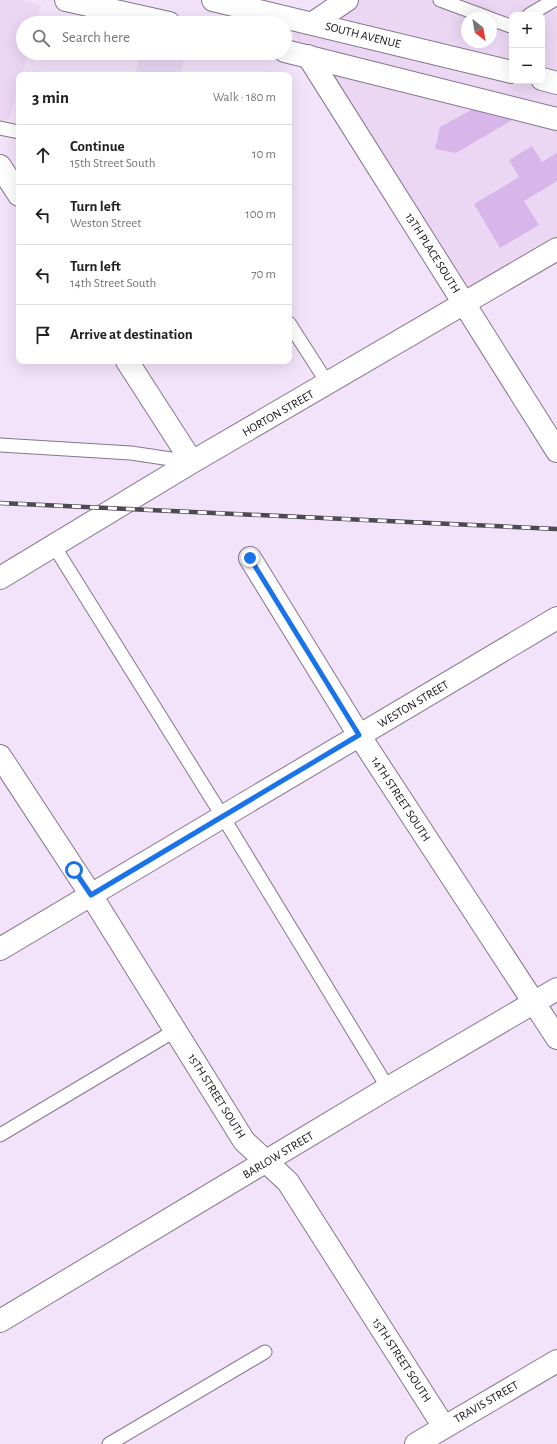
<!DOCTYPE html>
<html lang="en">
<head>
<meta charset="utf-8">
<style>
	:root { --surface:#fff; --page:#f2f2f2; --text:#202124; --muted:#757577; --line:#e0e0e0 }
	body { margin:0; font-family:"Alegreya Sans",sans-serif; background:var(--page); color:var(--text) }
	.controls { position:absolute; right:12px; top:12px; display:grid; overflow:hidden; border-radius:8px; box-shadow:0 4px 16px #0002 }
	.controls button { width:36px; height:36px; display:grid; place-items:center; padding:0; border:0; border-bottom:1px solid var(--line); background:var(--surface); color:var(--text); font:20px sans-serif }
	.compass { position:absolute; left:461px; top:12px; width:36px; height:36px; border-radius:50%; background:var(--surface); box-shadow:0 4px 16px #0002; rotate:149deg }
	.stop { position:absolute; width:12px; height:12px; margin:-9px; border:3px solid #1a73e8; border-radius:50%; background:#fff }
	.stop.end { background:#1a73e8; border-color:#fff; box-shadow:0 1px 4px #0008 }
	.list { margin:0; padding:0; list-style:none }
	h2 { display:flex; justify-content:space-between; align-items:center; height:52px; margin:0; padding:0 16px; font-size:17px }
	h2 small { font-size:13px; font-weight:400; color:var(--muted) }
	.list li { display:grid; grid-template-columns:26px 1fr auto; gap:12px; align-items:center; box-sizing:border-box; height:60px; padding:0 16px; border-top:1px solid var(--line) }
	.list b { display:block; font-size:15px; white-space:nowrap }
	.list p { margin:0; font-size:13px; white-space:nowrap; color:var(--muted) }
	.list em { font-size:13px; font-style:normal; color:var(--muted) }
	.icon { flex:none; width:22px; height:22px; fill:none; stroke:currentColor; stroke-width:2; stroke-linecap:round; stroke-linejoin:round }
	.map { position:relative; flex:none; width:557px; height:1444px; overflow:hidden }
	.search { position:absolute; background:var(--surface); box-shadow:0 4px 16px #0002; left:16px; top:16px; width:276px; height:44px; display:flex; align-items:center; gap:10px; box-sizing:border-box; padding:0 14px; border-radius:22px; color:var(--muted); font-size:15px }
	.panel { position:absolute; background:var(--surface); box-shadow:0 4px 16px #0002; left:16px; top:72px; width:276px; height:292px; border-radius:8px }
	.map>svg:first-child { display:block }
	.built { fill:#ebd7f4; fill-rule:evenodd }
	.building { fill:#d9b6e9 }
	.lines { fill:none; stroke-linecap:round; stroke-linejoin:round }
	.lane-casing { stroke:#85768b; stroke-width:15 }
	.street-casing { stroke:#85768b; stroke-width:24 }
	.highway-casing { stroke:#85768b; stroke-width:24 }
	.lane { stroke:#fff; stroke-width:13 }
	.street { stroke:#fff; stroke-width:22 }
	.highway { stroke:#fff; stroke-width:22 }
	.rail-casing { stroke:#4f4853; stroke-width:4.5 }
	.rail { stroke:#fff; stroke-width:3; stroke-dasharray:9; stroke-linecap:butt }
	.route { stroke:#1a73e8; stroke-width:5 }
	.labels { text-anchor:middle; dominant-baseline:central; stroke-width:3; stroke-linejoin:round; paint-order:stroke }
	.street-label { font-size:12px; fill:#140f16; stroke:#fff }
</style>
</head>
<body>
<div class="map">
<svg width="557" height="1444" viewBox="0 0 557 1444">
	<rect width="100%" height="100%" fill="#f3e3fa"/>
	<!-- built -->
	<path class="built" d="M0,0h22l19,5 -5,18h-13v30h5l-6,22h-3v10l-9,33 -10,6z
		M351,0h206v249l-92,55 -171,-270zM512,15h30v66h-30zM467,18h24v24h-24z
		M140,53h45l-5,22h-45z"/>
	<!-- building -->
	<path class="building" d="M473,109l41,10 -58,34 -21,-4 5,-22z
		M532,146l10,16 15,-9v28l-33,20 15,24 -39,23 -26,-44 45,-27 -10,-17z"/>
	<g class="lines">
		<!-- lane casing -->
		<g class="lane-casing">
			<path id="lane" d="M440,0l49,18
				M529,15l25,-15
				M491,19l19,7 2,-1
				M0,128l19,4
				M289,323l39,61
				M0,445l131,8 60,9
				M54,546l169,271 165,271
				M0,1135l176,-105
				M109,1444l156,-92"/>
		</g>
		<!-- street casing -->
		<g class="street-casing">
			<path id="street" d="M313,23l34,-23
				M308,56l249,395
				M0,166l19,29
				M127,361l65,101
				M250,558l109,177 198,303
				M0,578l192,-116 365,-213
				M0,756l91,139 153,246 44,41 156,245
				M0,949l557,-331
				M0,1321l388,-233 169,-99
				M416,1444l141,-83"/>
		</g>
		<!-- highway casing -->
		<g class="highway-casing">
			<path id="highway" d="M66,0l103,23
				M213,0l299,72
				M285,51l272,68
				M542,79l15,4"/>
		</g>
		<!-- lane -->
		<use href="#lane" class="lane"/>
		<!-- street -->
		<use href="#street" class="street"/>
		<!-- highway -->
		<use href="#highway" class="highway"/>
		<!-- rail casing -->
		<g class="rail-casing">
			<path id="rail" d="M0,503l557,26"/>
		</g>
		<!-- rail -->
		<use href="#rail" class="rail"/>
	</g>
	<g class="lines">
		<!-- route -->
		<path class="route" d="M74,870l17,25 268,-160 -109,-177"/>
	</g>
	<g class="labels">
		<!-- street labels -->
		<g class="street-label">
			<text transform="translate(363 35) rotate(14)">SOUTH AVENUE</text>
			<text transform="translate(433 253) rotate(58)">13TH PLACE SOUTH</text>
			<text transform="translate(278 413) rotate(-30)">HORTON STREET</text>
			<text transform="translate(413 704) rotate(-31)">WESTON STREET</text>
			<text transform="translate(401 799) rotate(57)">14TH STREET SOUTH</text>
			<text transform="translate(217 1096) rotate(58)">15TH STREET SOUTH</text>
			<text transform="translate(278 1155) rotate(-31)">BARLOW STREET</text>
			<text transform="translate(402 1360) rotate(57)">15TH STREET SOUTH</text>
			<text transform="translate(486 1402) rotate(-30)">TRAVIS STREET</text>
		</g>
	</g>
</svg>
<div class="controls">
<button>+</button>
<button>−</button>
</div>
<svg class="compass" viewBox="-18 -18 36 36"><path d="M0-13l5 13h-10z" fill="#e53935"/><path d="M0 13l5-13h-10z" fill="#757577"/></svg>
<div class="stop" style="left:74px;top:870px"></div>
<div class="stop end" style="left:250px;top:558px"></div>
<div class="search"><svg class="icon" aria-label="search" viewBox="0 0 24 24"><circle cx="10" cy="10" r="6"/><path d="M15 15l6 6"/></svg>Search here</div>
<section class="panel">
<h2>3 min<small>Walk · 180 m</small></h2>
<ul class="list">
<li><svg class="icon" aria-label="ahead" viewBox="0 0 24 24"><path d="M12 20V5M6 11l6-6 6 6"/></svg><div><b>Continue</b><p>15th Street South</p></div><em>10 m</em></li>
<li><svg class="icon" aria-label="left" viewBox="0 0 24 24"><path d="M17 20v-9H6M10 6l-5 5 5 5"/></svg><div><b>Turn left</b><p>Weston Street</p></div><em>100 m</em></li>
<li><svg class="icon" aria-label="left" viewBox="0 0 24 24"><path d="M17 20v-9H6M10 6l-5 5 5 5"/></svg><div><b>Turn left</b><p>14th Street South</p></div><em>70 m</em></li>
<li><svg class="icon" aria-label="arrive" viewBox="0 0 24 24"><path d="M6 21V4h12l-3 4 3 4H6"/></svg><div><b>Arrive at destination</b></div></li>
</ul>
</section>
</div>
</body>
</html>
